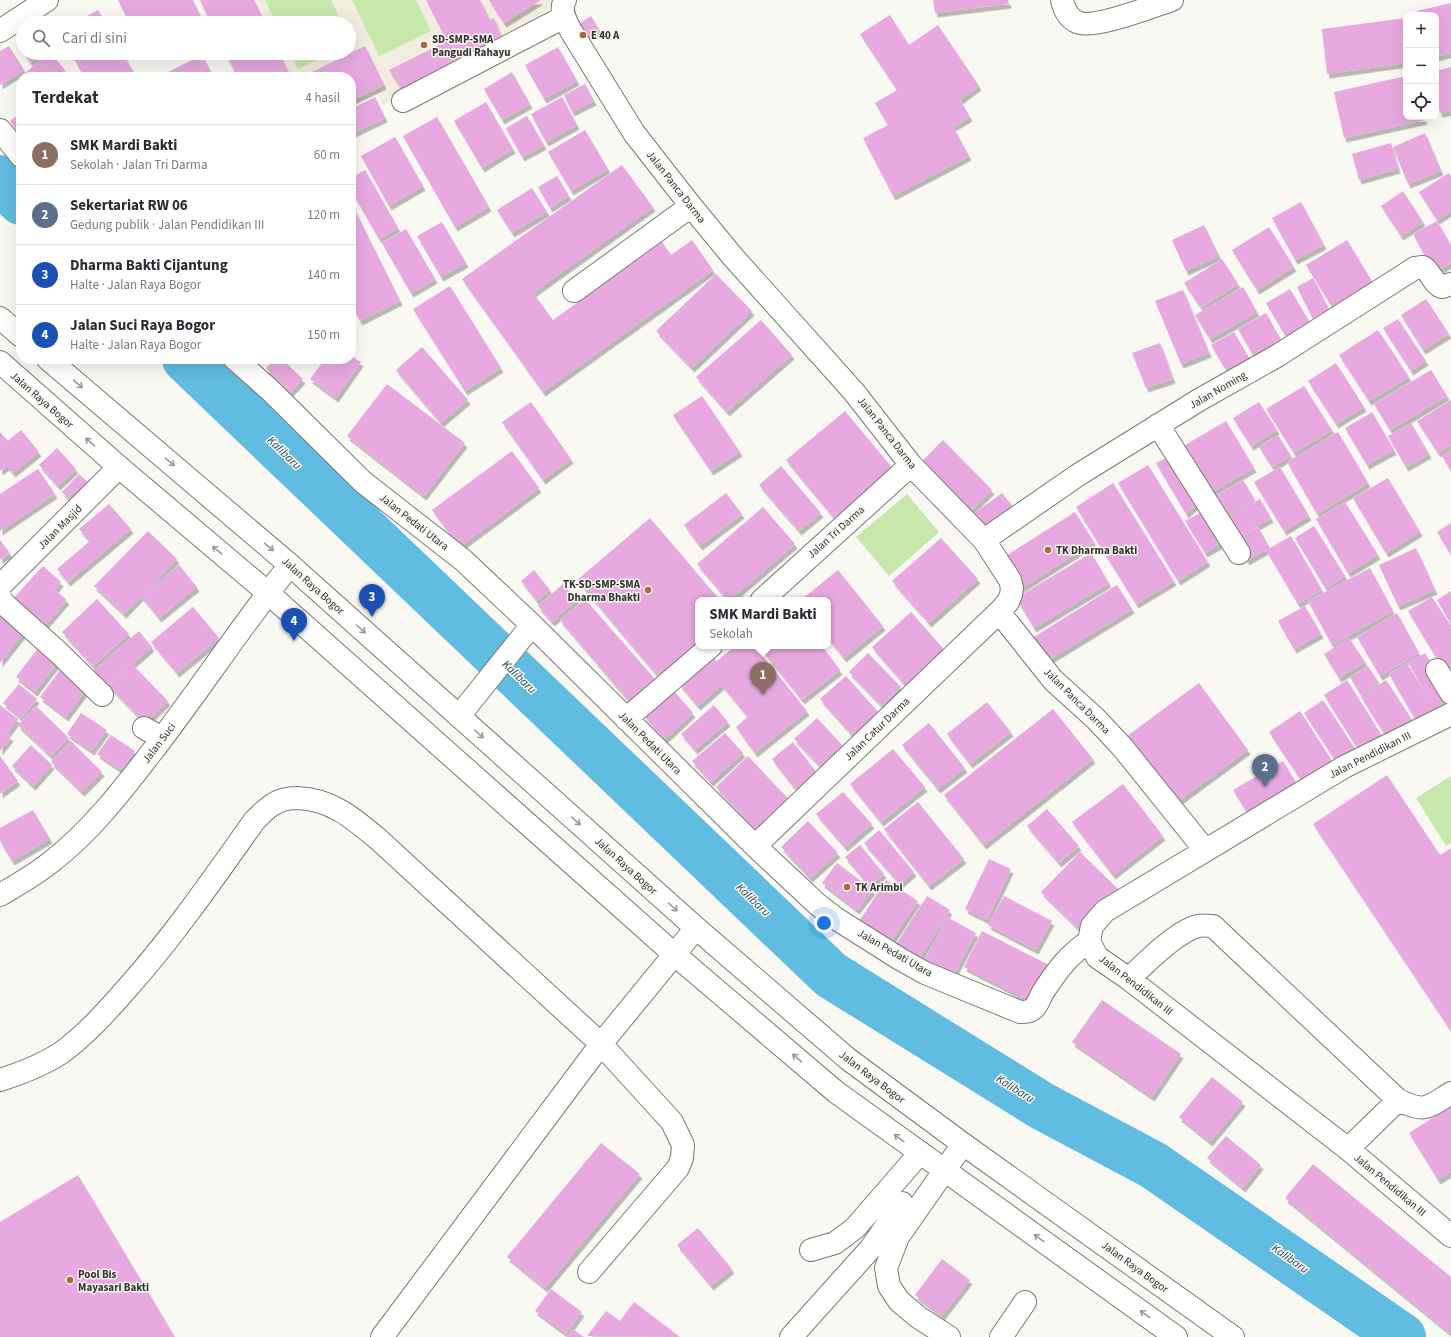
<!DOCTYPE html>
<html lang="id">
<head>
<meta charset="utf-8">
<style>
	:root { --surface:#fff; --page:#f7f7f7; --text:#2b2b33; --muted:#7c7c81; --line:#e1e1e2; --accent:#ab6a35 }
	body { margin:0; font-family:"Source Sans 3",sans-serif; background:var(--page); color:var(--text) }
	.controls { position:absolute; right:12px; top:12px; display:grid; overflow:hidden; border-radius:8px; box-shadow:0 4px 16px #0002 }
	.controls button { width:36px; height:36px; display:grid; place-items:center; padding:0; border:0; border-bottom:1px solid var(--line); background:var(--surface); color:var(--text); font:20px sans-serif }
	.you { position:absolute; left:824px; top:923px; width:14px; height:14px; margin:-10px; border:3px solid #fff; border-radius:50%; background:#1a73e8; box-shadow:0 0 0 6px #1a73e833 }
	.badge { display:grid; place-items:center; width:26px; height:26px; border-radius:50%; background:var(--accent); color:#fff; font-size:13px; font-weight:700 }
	.pin { position:absolute; translate:-50% -33px; filter:drop-shadow(0 1px 2px #0008) }
	.pin::after { content:''; position:absolute; top:21px; width:14px; height:12px; background:inherit; clip-path:polygon(0 0,100% 0,50% 100%) }
	.popup { position:absolute; left:695px; top:597px; width:136px; height:52px; box-sizing:border-box; display:grid; place-content:center; border-radius:8px; background:var(--surface); filter:drop-shadow(0 1px 3px #0005); font-size:13px; white-space:nowrap; color:var(--muted) }
	.popup b { font-size:15px; color:var(--text) }
	.popup::after { content:''; position:absolute; left:50%; top:100%; margin-left:-8px; border:8px solid transparent; border-top-color:var(--surface) }
	.list { margin:0; padding:0; list-style:none }
	h2 { display:flex; justify-content:space-between; align-items:center; height:52px; margin:0; padding:0 16px; font-size:17px }
	h2 small { font-size:13px; font-weight:400; color:var(--muted) }
	.list li { display:grid; grid-template-columns:26px 1fr auto; gap:12px; align-items:center; box-sizing:border-box; height:60px; padding:0 16px; border-top:1px solid var(--line) }
	.list b { display:block; font-size:15px; white-space:nowrap }
	.list p { margin:0; font-size:13px; white-space:nowrap; color:var(--muted) }
	.list em { font-size:13px; font-style:normal; color:var(--muted) }
	.icon { flex:none; width:22px; height:22px; fill:none; stroke:currentColor; stroke-width:2; stroke-linecap:round; stroke-linejoin:round }
	.map { position:relative; flex:none; width:1451px; height:1337px; overflow:hidden }
	.search { position:absolute; background:var(--surface); box-shadow:0 4px 16px #0002; left:16px; top:16px; width:340px; height:44px; display:flex; align-items:center; gap:10px; box-sizing:border-box; padding:0 14px; border-radius:22px; color:var(--muted); font-size:15px }
	.panel { position:absolute; background:var(--surface); box-shadow:0 4px 16px #0002; left:16px; top:72px; width:340px; height:292px; border-radius:16px }
	.map>svg:first-child { display:block }
	.built { fill:#f1ede0 }
	.green { fill:#c7e8ad }
	.lines { fill:none; stroke-linecap:round; stroke-linejoin:round }
	.river { stroke:#60bce0; stroke-width:48 }
	.building { fill:#e7a9e0; filter:url(#shadow) }
	.minor-casing { stroke:#7a7974; stroke-width:24 }
	.highway-casing { stroke:#7a7974; stroke-width:24 }
	.minor { stroke:#fff; stroke-width:22 }
	.highway { stroke:#fff; stroke-width:22 }
	.oneway { stroke:#9a9998 }
	.poi-dot { fill:#ab6a35; stroke:#faf8f3; stroke-width:1.5 }
	.labels { text-anchor:middle; dominant-baseline:central; stroke-width:3; stroke-linejoin:round; paint-order:stroke }
	.poi-label { font-size:11px; font-weight:bold; fill:#343331; stroke:#faf8f3; text-anchor:start }
	.street-label { font-size:11px; fill:#343331; stroke:#faf8f3 }
	.water-label { font-size:12px; font-style:italic; fill:#234c5c; stroke:#faf8f3 }
</style>
</head>
<body>
<div class="map">
<svg width="1451" height="1337" viewBox="0 0 1451 1337">
	<defs>
		<filter id="shadow"><feDropShadow dx="2.5" dy="4.5" stdDeviation="0" flood-color="#0004"/></filter>
	</defs>
	<rect width="100%" height="100%" fill="#faf8f3"/>
	<!-- built -->
	<path class="built" d="M198,0h360l-45,37 -108,56 -22,13 -5,-13 -27,13v-29h-116l-11,-24h125v-30h-140z"/>
	<!-- green -->
	<path class="green" d="M265,0h66l11,23h-66z
		M352,0h64l15,31 -52,25z
		M291,53h40l-33,16z
		M907,494l32,38 -50,44 -33,-39z
		M1451,776v67l-5,3 -30,-48z"/>
	<g class="lines">
		<!-- river -->
		<path class="river" d="M0,179l21,22
			M186,359l645,616 211,131 111,59 249,172"/>
	</g>
	<!-- building -->
	<path class="building" d="M118,0h75l8,18 -12,5h-60z
		M200,0h54l11,23h-54z
		M426,0h54l10,20 4,-2 8,21 -100,51 -13,-20 58,-29z
		M489,0h52l-37,23z
		M933,0h75l1,4 -74,9z
		M1451,3v50l-15,4v-42h-18l-1,-4z
		M98,10l8,13h-31z
		M890,15l19,30 29,-20 41,61 -19,14 10,17 -17,10 16,29 -76,40 -30,-58 25,-13 -13,-22 22,-13 -37,-56z
		M591,16l8,13 -19,13 -9,-13z
		M1406,18v45l-79,11 -5,-45z
		M9,46l15,24 -24,15v-34z
		M365,46l19,39 -33,16v-24h-49z
		M558,47l19,34 -33,18 -19,-34z
		M24,53h20l-14,9z
		M49,53h2l14,17 -8,7h-36v3l-2,-2z
		M71,53h52l11,20 -7,4h-43z
		M226,53h53l12,24h-54z
		M202,55l12,22h-51l-1,-2z
		M1451,67v44l-11,2 -4,-17v-25z
		M512,72l18,32 -28,16 -18,-31z
		M1406,76v41h18l1,3 -81,18 -10,-46z
		M585,84l9,17 -22,11 -8,-17z
		M375,97l10,21 -34,16v-25z
		M562,97l15,28 -31,17 -15,-28z
		M486,102l27,47 -31,19 -28,-47z
		M21,113v23l-11,-15z
		M527,116l17,29 -22,12 -16,-29z
		M437,117l52,90 -34,20 -52,-91z
		M585,130l23,39 -37,22 -23,-39z
		M1425,133l16,38 -33,13 -15,-37z
		M395,137l28,49 -34,20 -28,-50z
		M1391,143l7,26 -39,11 -7,-26z
		M622,165l31,42 -120,86 20,27 109,-78 9,13 21,-15 21,30 -170,122 -81,-113z
		M365,170l33,58 -19,11 -28,-49v-12z
		M1449,173l2,3v35l-14,9 -18,-28z
		M557,176l12,20 -19,12 -12,-21z
		M532,188l15,24 -35,21 -15,-23z
		M1403,191l20,31 -22,14 -20,-30z
		M351,202l49,99 -40,20 -9,-17z
		M1301,202l23,43 -29,15 -23,-42z
		M1437,221l14,24v18l-17,10 -21,-39z
		M442,222l24,41 -25,14 -24,-41z
		M1204,225l15,31 -33,15 -14,-31z
		M1269,227l25,40 -37,23 -25,-40z
		M406,229l29,50 -24,14 -29,-50z
		M1347,240l29,48 -41,24 -29,-47z
		M1222,259l16,25 -37,24 -17,-25z
		M716,274l36,37 -60,57 -36,-37z
		M1313,278l19,37 -17,8 -18,-36z
		M450,286l51,82 -36,23 -52,-82z
		M1243,287l14,25 -47,27 -15,-24z
		M1290,289l23,39 -24,14 -23,-39z
		M1183,290l26,63 -28,11 -26,-63z
		M1426,299l23,35 -26,16 -22,-35z
		M1266,313l19,34 -27,16 -20,-34z
		M1398,319l28,42 -15,10 -28,-43z
		M761,320l31,35 -65,57 -31,-35z
		M1378,330l31,47 -40,24 -30,-46z
		M1234,332l19,33 -22,13 -20,-33z
		M1160,343l13,36 -27,9 -14,-35z
		M422,347l46,53 -27,23 -45,-53z
		M351,356l10,6 -25,36 -26,-19 15,-20h26z
		M275,359h7l21,20 -12,13 -25,-24z
		M1336,363l28,44 -28,17 -28,-43z
		M1431,370l16,26 -57,34 -16,-26z
		M387,384l78,59 -41,53 -77,-60z
		M1304,386l28,44 -38,23 -28,-44z
		M702,396l38,56 -29,19 -38,-56z
		M1451,400v45l-13,8 -21,-32z
		M531,402l40,57 -28,21 -41,-58z
		M1259,402l18,28 -26,16 -18,-28z
		M845,411l50,60 -59,49 -50,-60z
		M1372,412l22,38 -27,15 -22,-37z
		M1226,421l28,47 -47,27 -27,-47z
		M1411,423l18,31 -23,13 -18,-31z
		M21,430l18,22 -26,21 -6,-7 -7,5v-39l8,9z
		M1338,432l30,51 -51,31 -30,-52z
		M1278,435l13,21 -19,11 -13,-20z
		M943,440l49,50 -25,25 -50,-49z
		M57,448l19,21 -18,17 -19,-21z
		M1451,450v21l-9,-15z
		M512,451l27,37 -79,59 -28,-37z
		M1172,455l29,46 -15,13 -30,-51z
		M1148,465l60,97 -30,19 -60,-98z
		M781,466l40,47 -22,18 -40,-46z
		M1280,467l29,49 -25,15 -30,-49z
		M38,469l17,25 -55,37v-37z
		M79,474l12,11 -18,18 -11,-11z
		M1388,478l32,54 -34,21 -33,-55z
		M1243,480l12,20 -28,16 -12,-20z
		M1113,483l61,98 -38,23 -60,-97z
		M726,493l16,21 -42,32 -16,-21z
		M1002,493l12,15 -31,23 -11,-16z
		M1260,499l11,19 -36,21 -11,-19z
		M1345,502l33,53 -30,18 -32,-54z
		M109,504l22,25 -63,53 -11,-13 33,-28 -11,-12z
		M763,507l32,37 -65,56h-2l-31,-36z
		M1207,509l17,33 -19,11 -20,-32z
		M1075,512l19,30 -74,47 -19,-30z
		M650,518l70,82h-22v46l-36,35 -85,-101z
		M1451,523v32l-14,-23z
		M1314,526l31,50 -19,13 -31,-51z
		M1258,527l12,21 21,-12 31,54 -24,14 -32,-54 -19,11 -12,-20z
		M148,531l29,28 -53,55 -30,-28z
		M941,538l37,41 -49,44 -37,-42z
		M0,540l10,13 -10,7z
		M1416,548l19,42 -37,16 -19,-41z
		M1091,553l18,30 -75,45 -18,-30z
		M179,565l18,22 -38,31 -18,-22z
		M43,566l18,16 -6,8 12,10 -27,31 -31,-28z
		M1370,568l23,43 -61,34 -24,-44z
		M534,570l16,20 -13,11 -16,-20z
		M838,570l45,56 -39,32 -16,-20v-38h-27z
		M563,584l14,16 -25,22 -14,-16z
		M1117,585l15,24 -88,54 -15,-23z
		M1451,591v33l-14,-24z
		M1432,597l19,29v56l-43,-71z
		M97,599l32,35 -36,32 -31,-34z
		M585,599l76,87 -26,22 -75,-88z
		M1305,606l16,28 -27,15 -16,-28z
		M193,607l26,31 -42,35 -26,-31z
		M0,610l26,20 -26,33z
		M911,612l37,42 -39,35 -37,-42z
		M1397,613l22,40 -39,23 -23,-39z
		M139,631l13,16 -52,45 -13,-16z
		M1349,638l16,24 -26,16 -15,-24z
		M735,646h20l52,65 -52,42 -19,-26 12,-10 -26,-32 -24,21 -19,-22 33,-28 5,5z
		M759,646h63l18,24 -38,30z
		M39,647l19,15 -23,30 -19,-15z
		M868,653l33,34 -19,19 -33,-34z
		M1425,653l26,45v10l-32,18 -30,-52 18,-11 23,39 -22,-40z
		M132,664l36,37 -23,22 -36,-37z
		M63,666l26,20 -23,31 -26,-20z
		M1368,666l11,17 -18,12 -11,-18z
		M846,676l34,38 -26,23 -34,-38z
		M1347,680l37,59 -23,15 -37,-59z
		M1386,680l29,44 -26,17 -28,-44z
		M1199,683l49,67 -72,53 -49,-67z
		M19,684l18,15 -16,19 -18,-15z
		M673,690l20,23 -28,26 -21,-23z
		M1323,700l35,53 -19,13 -35,-53z
		M987,702l24,30 -41,32 -23,-30z
		M0,705l18,14 -11,15 4,3 -11,14z
		M714,705l14,17 -33,28 -14,-16z
		M36,706l33,32 -18,18 -33,-31z
		M1053,709l40,50 -109,86 -40,-50z
		M1300,711l36,56 -31,19 -36,-54z
		M81,713l26,17 -15,21 -25,-17z
		M817,718l28,30 -22,21 -29,-30z
		M929,723l36,45 -27,21 -36,-44z
		M725,733l18,20 -32,29 -19,-21z
		M111,735l24,16 -14,19 -24,-16z
		M71,741l31,31 -20,20 -31,-30z
		M793,742l28,36 -21,17 -28,-36z
		M31,745l21,20 -19,21 -21,-20z
		M893,749l32,38 -44,35 -31,-38z
		M0,756l18,25 -18,13z
		M748,756l48,51 -33,30 -47,-50z
		M1283,761l14,23 -49,30 -15,-24z
		M1387,775l53,80 11,-7v183l-138,-207z
		M1123,784l40,52 -50,39 -41,-53z
		M843,792l29,32 -27,23 -29,-33z
		M918,802l46,57 -35,27 -45,-57z
		M1047,809l32,37 -20,17 -32,-37z
		M33,810l17,29 -38,22 -12,-20v-13z
		M808,821l30,32 -28,25 -29,-31z
		M879,830l35,42 -14,12 -36,-41z
		M860,845l24,29 -14,12 -25,-29z
		M1080,852l39,38 -39,40 -39,-38z
		M989,859l22,10 -24,51 -22,-11z
		M837,863l36,27 -16,20 -35,-27z
		M886,880l32,21 -26,39 -32,-20z
		M927,896l23,14 -32,51 -23,-15z
		M1004,896l48,25 -16,29 -48,-25z
		M947,917l29,16 -23,43 -29,-15z
		M982,931l69,35 -19,36 -68,-35z
		M1102,1000l79,54 -29,43 -80,-55z
		M1212,1077l31,25 -33,40 -31,-25z
		M1451,1106v66l-13,8 -29,-47z
		M1226,1136l35,29 -18,23 -36,-30z
		M601,1143l39,31 -95,114 -38,-31z
		M1313,1164l138,113v57l-166,-136z
		M78,1175l97,162h-175v-115z
		M698,1228l34,41 -21,17 -34,-41z
		M942,1259l28,21 -28,36 -27,-21z
		M551,1289l31,23 -16,22 -31,-23z
		M634,1302l46,35 -93,-1 19,-25 14,10z
		M573,1329l11,8h-17z"/>
	<g class="lines">
		<!-- minor casing -->
		<g class="minor-casing">
			<path id="minor" d="M565,0c-6,10 1,21 6,31l63,102 57,73 42,51 121,135 57,73 73,75 26,40 2,8 -1,7 -3,7 -9,10 -244,234
				M1062,0c2,9 6,18 15,22 16,8 76,-16 95,-22
				M0,31l47,-31
				M403,101l161,-84
				M0,130l21,26
				M574,291l117,-85
				M235,359l35,31 93,92 100,78 69,65 223,221 62,58 18,14 65,41 25,14 95,39c6,0 10,0 14,-4 5,-5 7,-14 11,-19 14,-21 23,-33 44,-48
				M1158,425l81,128
				M984,540l94,-65 121,-75 78,-44 138,-88 8,-1c8,5 10,17 19,20l9,-3
				M0,586l119,-119
				M0,597l3,6 56,50 43,42
				M762,600l149,-135
				M999,612l54,68 43,39 27,29 82,102
				M1437,670l14,23
				M1451,714l-107,53 -239,144 -13,15 -3,15 8,16 32,22 219,170 103,87
				M459,716l73,-91
				M626,719l85,-73
				M144,728l18,10
				M0,895c17,-10 35,-20 51,-33 39,-30 70,-70 100,-109 48,-62 90,-127 139,-188
				M1129,979c15,-15 48,-48 69,-53 4,-1 10,0 15,0l185,174c27,13 29,8 53,-7
				M0,1080c22,-7 41,-14 61,-27 26,-19 48,-44 69,-68 46,-52 85,-109 125,-165 6,-5 12,-13 19,-16 7,-5 16,-6 24,-6 33,1 56,21 80,41l223,205 71,78 11,23 -1,13 -4,10 -89,104
				M1348,1149l50,-49
				M811,1250l24,-7 20,-15 65,-75
				M382,1337l219,-293 95,-116
				M791,1337l80,-89 31,-45
				M949,1337l-31,-20 -19,-16 -10,-15 -3,-18 12,-31 65,-93
				M1001,1337l24,-35"/>
		</g>
		<!-- highway casing -->
		<g class="highway-casing">
			<path id="highway" d="M0,318l21,18
				M48,359l242,206 406,363 152,131 115,85 270,193
				M0,362l119,105 149,126 406,361 162,138 340,245"/>
		</g>
		<!-- minor -->
		<use href="#minor" class="minor"/>
		<!-- highway -->
		<use href="#highway" class="highway"/>
	</g>
	<!-- one-way arrows -->
	<defs><path id="oneway-shaft" d="M-6 0H5M1.5-3L5.5 0L1.5 3" fill="none" stroke-width="1.6" stroke-linecap="round" stroke-linejoin="round"/></defs>
	<g class="oneway">
		<use href="#oneway-shaft" transform="translate(78 384) rotate(40)"/>
		<use href="#oneway-shaft" transform="translate(90 442) rotate(-139)"/>
		<use href="#oneway-shaft" transform="translate(170 462) rotate(40)"/>
		<use href="#oneway-shaft" transform="translate(269 547) rotate(40)"/>
		<use href="#oneway-shaft" transform="translate(217 550) rotate(-140)"/>
		<use href="#oneway-shaft" transform="translate(361 629) rotate(42)"/>
		<use href="#oneway-shaft" transform="translate(479 734) rotate(42)"/>
		<use href="#oneway-shaft" transform="translate(576 821) rotate(42)"/>
		<use href="#oneway-shaft" transform="translate(673 907) rotate(42)"/>
		<use href="#oneway-shaft" transform="translate(797 1058) rotate(-139)"/>
		<use href="#oneway-shaft" transform="translate(899 1138) rotate(-144)"/>
		<use href="#oneway-shaft" transform="translate(1039 1238) rotate(-144)"/>
		<use href="#oneway-shaft" transform="translate(1145 1314) rotate(-144)"/>
	</g>
	<!-- markers -->
	<g class="poi-dot">
		<circle cx="583" cy="35" r="4"/>
		<circle cx="424" cy="45" r="4"/>
		<circle cx="1048" cy="550" r="4"/>
		<circle cx="648" cy="590" r="4"/>
		<circle cx="847" cy="887" r="4"/>
		<circle cx="70" cy="1280" r="4"/>
	</g>
	<g class="labels">
		<!-- poi labels -->
		<g class="poi-label">
			<text x="591" y="35">E 40 A</text>
			<text x="432" y="39">SD-SMP-SMA<tspan x="432" dy="13">Pangudi Rahayu</tspan></text>
			<text x="1056" y="550">TK Dharma Bakti</text>
			<text x="640" y="584" text-anchor="end">TK-SD-SMP-SMA<tspan x="640" dy="13">Dharma Bhakti</tspan></text>
			<text x="855" y="887">TK Arimbi</text>
			<text x="78" y="1274">Pool Bis<tspan x="78" dy="13">Mayasari Bakti</tspan></text>
		</g>
		<!-- street labels -->
		<g class="street-label">
			<text transform="translate(676 187) rotate(52)">Jalan Panca Darma</text>
			<text transform="translate(1218 390) rotate(-30)">Jalan Noming</text>
			<text transform="translate(42 400) rotate(41)">Jalan Raya Bogor</text>
			<text transform="translate(887 433) rotate(52)">Jalan Panca Darma</text>
			<text transform="translate(414 522) rotate(38)">Jalan Pedati Utara</text>
			<text transform="translate(60 527) rotate(-45)">Jalan Masjid</text>
			<text transform="translate(836 532) rotate(-42)">Jalan Tri Darma</text>
			<text transform="translate(313 586) rotate(42)">Jalan Raya Bogor</text>
			<text transform="translate(1077 701) rotate(45)">Jalan Panca Darma</text>
			<text transform="translate(877 729) rotate(-44)">Jalan Catur Darma</text>
			<text transform="translate(159 743) rotate(-53)">Jalan Suci</text>
			<text transform="translate(650 743) rotate(45)">Jalan Pedati Utara</text>
			<text transform="translate(1370 755) rotate(-27)">Jalan Pendidikan III</text>
			<text transform="translate(626 866) rotate(42)">Jalan Raya Bogor</text>
			<text transform="translate(895 953) rotate(30)">Jalan Pedati Utara</text>
			<text transform="translate(1136 985) rotate(38)">Jalan Pendidikan III</text>
			<text transform="translate(872 1077) rotate(37)">Jalan Raya Bogor</text>
			<text transform="translate(1390 1185) rotate(40)">Jalan Pendidikan III</text>
			<text transform="translate(1135 1267) rotate(36)">Jalan Raya Bogor</text>
		</g>
		<!-- water labels -->
		<g class="water-label">
			<text transform="translate(284 453) rotate(44)">Kalibaru</text>
			<text transform="translate(519 677) rotate(44)">Kalibaru</text>
			<text transform="translate(753 900) rotate(44)">Kalibaru</text>
			<text transform="translate(1015 1089) rotate(32)">Kalibaru</text>
			<text transform="translate(1290 1259) rotate(35)">Kalibaru</text>
		</g>
	</g>
</svg>
<div class="controls">
<button>+</button>
<button>−</button>
<button><svg class="icon" aria-label="locate" viewBox="0 0 24 24"><circle cx="12" cy="12" r="6"/><path d="M12 2v4M12 18v4M2 12h4M18 12h4"/></svg></button>
</div>
<div class="you"></div>
<div class="pin badge" style="left:763px;top:695px;background:#8d6e63">1</div>
<div class="popup"><b>SMK Mardi Bakti</b>Sekolah</div>
<div class="pin badge" style="left:1265px;top:787px;background:#5c6f8a">2</div>
<div class="pin badge" style="left:372px;top:617px;background:#1a4fb4">3</div>
<div class="pin badge" style="left:294px;top:641px;background:#1a4fb4">4</div>
<div class="search"><svg class="icon" aria-label="search" viewBox="0 0 24 24"><circle cx="10" cy="10" r="6"/><path d="M15 15l6 6"/></svg>Cari di sini</div>
<section class="panel">
<h2>Terdekat<small>4 hasil</small></h2>
<ul class="list">
<li><span class="badge" style="background:#8d6e63">1</span><div><b>SMK Mardi Bakti</b><p>Sekolah · Jalan Tri Darma</p></div><em>60 m</em></li>
<li><span class="badge" style="background:#5c6f8a">2</span><div><b>Sekertariat RW 06</b><p>Gedung publik · Jalan Pendidikan III</p></div><em>120 m</em></li>
<li><span class="badge" style="background:#1a4fb4">3</span><div><b>Dharma Bakti Cijantung</b><p>Halte · Jalan Raya Bogor</p></div><em>140 m</em></li>
<li><span class="badge" style="background:#1a4fb4">4</span><div><b>Jalan Suci Raya Bogor</b><p>Halte · Jalan Raya Bogor</p></div><em>150 m</em></li>
</ul>
</section>
</div>
</body>
</html>
